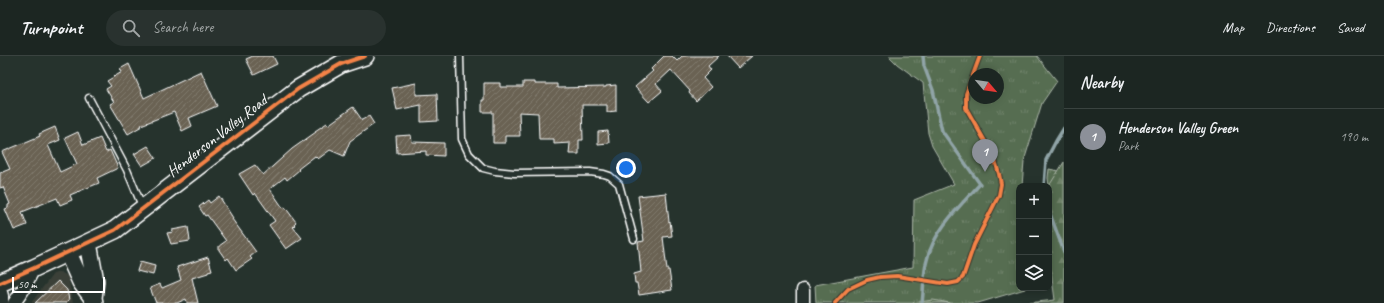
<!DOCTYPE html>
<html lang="en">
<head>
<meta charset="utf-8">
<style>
	:root { --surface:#1c2622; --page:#29322f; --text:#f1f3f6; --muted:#a0a5a5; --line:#3a4340; --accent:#8c9099 }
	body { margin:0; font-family:Caveat,sans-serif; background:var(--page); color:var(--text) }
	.controls { position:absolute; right:12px; bottom:12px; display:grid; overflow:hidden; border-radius:8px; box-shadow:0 2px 10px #0003 }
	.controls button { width:36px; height:36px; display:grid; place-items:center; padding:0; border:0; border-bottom:1px solid var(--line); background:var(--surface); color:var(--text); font:20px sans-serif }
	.compass { position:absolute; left:968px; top:12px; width:36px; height:36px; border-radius:50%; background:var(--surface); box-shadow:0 2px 10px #0003; rotate:119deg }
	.scale { position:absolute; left:12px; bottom:10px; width:93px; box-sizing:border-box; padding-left:4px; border:2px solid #fff; border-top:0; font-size:11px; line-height:14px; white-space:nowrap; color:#fff; -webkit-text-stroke:3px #26332d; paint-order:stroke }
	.you { position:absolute; left:626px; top:112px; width:14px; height:14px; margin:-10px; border:3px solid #fff; border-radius:50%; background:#1a73e8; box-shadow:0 0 0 6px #1a73e833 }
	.badge { display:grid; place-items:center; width:26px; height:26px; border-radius:50%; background:var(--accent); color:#fff; font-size:13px; font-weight:700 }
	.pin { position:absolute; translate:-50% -33px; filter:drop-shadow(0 1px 2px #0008) }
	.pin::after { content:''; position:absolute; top:21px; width:14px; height:12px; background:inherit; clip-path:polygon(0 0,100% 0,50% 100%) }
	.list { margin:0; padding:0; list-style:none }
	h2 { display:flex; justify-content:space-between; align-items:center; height:52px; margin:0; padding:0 16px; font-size:17px }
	h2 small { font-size:13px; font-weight:400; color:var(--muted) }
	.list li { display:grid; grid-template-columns:26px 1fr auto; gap:12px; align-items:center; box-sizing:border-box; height:56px; padding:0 16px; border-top:1px solid var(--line) }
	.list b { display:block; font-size:15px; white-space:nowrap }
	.list p { margin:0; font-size:13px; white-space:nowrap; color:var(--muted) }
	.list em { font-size:13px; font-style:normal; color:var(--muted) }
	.icon { flex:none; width:22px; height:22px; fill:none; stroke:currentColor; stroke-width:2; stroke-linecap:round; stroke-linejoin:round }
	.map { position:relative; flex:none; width:1064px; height:247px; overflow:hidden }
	header { display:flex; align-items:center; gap:24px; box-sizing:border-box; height:56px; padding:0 20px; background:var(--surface); border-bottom:1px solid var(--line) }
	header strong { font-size:19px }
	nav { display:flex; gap:22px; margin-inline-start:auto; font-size:14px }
	.search { width:280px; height:36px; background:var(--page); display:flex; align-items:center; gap:10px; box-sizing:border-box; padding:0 14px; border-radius:22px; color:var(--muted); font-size:15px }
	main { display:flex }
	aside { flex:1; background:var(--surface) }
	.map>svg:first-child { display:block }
	.built { fill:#3a4138 }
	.grass { fill:url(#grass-tufts); stroke:#abb6a8; fill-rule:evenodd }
	.forest { fill:url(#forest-firs); stroke:#abb6a8 }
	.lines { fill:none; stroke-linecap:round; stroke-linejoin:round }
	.stream { stroke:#90a4a7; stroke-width:3.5 }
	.building { fill:url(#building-hatch); stroke:#fff }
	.lane-casing { stroke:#fff; stroke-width:9 }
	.street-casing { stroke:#fff; stroke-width:15 }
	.secondary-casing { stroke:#fff; stroke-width:20 }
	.lane { stroke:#26332d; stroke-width:6 }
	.street { stroke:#26332d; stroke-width:12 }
	.secondary { stroke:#26332d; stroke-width:17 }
	.cycleway-casing { stroke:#26332d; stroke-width:6 }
	.cycleway { stroke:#f48246; stroke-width:4 }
	.labels { text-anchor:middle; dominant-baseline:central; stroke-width:4; stroke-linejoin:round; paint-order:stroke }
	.street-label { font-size:16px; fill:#fff; stroke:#26332d }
</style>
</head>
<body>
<header>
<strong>Turnpoint</strong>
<div class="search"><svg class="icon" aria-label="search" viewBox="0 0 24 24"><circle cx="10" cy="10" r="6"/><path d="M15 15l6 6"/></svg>Search here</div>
<nav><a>Map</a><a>Directions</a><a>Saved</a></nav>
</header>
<main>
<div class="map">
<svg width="1064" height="247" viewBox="0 0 1064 247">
	<defs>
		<pattern id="grass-tufts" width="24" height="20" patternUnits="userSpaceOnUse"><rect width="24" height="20" fill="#576d51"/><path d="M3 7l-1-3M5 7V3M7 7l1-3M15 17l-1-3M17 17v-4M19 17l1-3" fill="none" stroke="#70836b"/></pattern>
		<pattern id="forest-firs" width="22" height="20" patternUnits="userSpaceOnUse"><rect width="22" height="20" fill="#576d51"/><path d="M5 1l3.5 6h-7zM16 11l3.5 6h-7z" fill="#70836b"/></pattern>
		<pattern id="building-hatch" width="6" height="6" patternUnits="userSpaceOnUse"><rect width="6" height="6" fill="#6a6253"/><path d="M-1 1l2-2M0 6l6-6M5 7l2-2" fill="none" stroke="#807a6d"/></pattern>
	</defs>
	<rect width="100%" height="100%" fill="#26332d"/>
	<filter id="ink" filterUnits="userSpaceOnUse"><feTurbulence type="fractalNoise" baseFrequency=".025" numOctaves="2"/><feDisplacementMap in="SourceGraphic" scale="8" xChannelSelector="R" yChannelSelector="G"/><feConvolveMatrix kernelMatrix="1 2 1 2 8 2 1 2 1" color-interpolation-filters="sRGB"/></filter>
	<g filter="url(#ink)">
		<!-- built -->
		<path class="built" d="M60,216l8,4 5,27h-42l22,-29z"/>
		<!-- grass -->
		<path class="grass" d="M889,0h148l20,25 -15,22 -18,58 -2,25h-3v102h6v1l-47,14h-162l-1,-18 98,-18 1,-67 40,-16 -22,-38 -4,-13 -5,-50 -26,-19zM974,18h24v24h-24z
			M1049,113l15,3 -15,14 -1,-8z"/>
		<!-- forest -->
		<path class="forest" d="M1064,106v141h-36l27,-3 -6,-44v-70z
			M933,244l17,3h-37z"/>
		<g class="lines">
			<!-- stream -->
			<path class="stream" d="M1044,130l2,-26 10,-19 8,-13
				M1049,155l15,41
				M922,247c2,-14 1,-30 5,-43 7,-30 33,-54 53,-76l-38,-53 -9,-41 -9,-24 -1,-10"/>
		</g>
		<!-- building -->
		<path class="building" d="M253,0h20l4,8 -23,11 -8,-16z
			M664,0h8l5,5 5,-5h37l-11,10 3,4 -8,8 8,9 -15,14 -7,-8 1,-2 -19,-21 -15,14 6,7 -13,11 -14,-15 18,-16 -2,-2z
			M727,0h25l-14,12z
			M129,8l15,34 57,-27 16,35 -28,12 3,8 -10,5 -8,-19 -33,13 1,1 -14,8 -18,-30 4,-2 -8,-13 5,-3 -4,-5 15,-9 -2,-3z
			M523,26h12v2h22v4l49,-1v-1l10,-1v26l-9,1v-7h-25l1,35h-4v14h-10l1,-11 -16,1v-5h-15l-1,-26 -19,-1 1,24h-15v7h-12v-31h-11v-12h2v-17h16v4h23z
			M416,27v12l21,-1 1,27 -17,1v-17l-24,5 -5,-22z
			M353,51l9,13 7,-4 5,8 -24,17 -6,15 -14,-6 -12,9 -3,-3 -17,13 1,1 -12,10 -2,-3 -14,11 -1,1 13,19 2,-1 11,15 -2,2 1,1 -2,2 9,11 -16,11 -17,-24 6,-4 -20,-28 -2,2 -14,-21 16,-9 8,10 29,-26 24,-17 -1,-1 12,-8 1,2z
			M55,71l5,13 -12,5 12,27 17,-8 -12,-26 13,-6 5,13 17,-7 6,14 4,-2 8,18 -21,10 2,5 -29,12 2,5 -12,5 -3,-7 -35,14 5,13 -13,5 -9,-21 3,-1v-3l2,-1 -7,-17 -3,1v-15l10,-4 -8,-17 38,-16 -1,-2z
			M608,75l1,12 -11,1v-12z
			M411,79l1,7 32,1v13l-18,-1v-4l-29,2 -1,-17z
			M148,90l8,12 -14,8 -8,-12z
			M666,137l3,29 1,-1 2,15 -9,1 4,33h2l3,20 -33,5 -2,-12h-2l-1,-9 7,-2 -3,-30 6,-1 -6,-45z
			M219,140l14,22 -1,1 24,33 -6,5 2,2 -16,11 -8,-12 -2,2 -7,-10v-4l7,-5 -19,-26 -2,1 -6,-9 9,-7 2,3z
			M188,171l2,14 -19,3 -4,-11 6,-1 -1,-2z
			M208,201l4,13 -4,1v2l-16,5 6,25h-11l-1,-4 -9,4h-21l-6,-15 10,-4 2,4 19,-8 -4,-13z
			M140,206l15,4 -2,9 -16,-4z
			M58,225l9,9 2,10 -3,3h-31z"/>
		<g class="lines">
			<!-- lane casing -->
			<g class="lane-casing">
				<path id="lane" d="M460,0l2,83 7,15 14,14 12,3 19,2 76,-1 14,2 6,2 9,8 15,55
					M89,42l38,72 15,36"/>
			</g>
			<!-- street casing -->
			<g class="street-casing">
				<path id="street" d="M0,233l2,7v7
					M803,234v13
					M14,247l9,-13 11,-22"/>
			</g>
			<!-- secondary casing -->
			<g class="secondary-casing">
				<path id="secondary" d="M88,187l7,38 -2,17 1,5
					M68,197l13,29 12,16
					M0,227l34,-15 81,-38 183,-141 43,-25 24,-8"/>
			</g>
			<!-- lane -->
			<use href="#lane" class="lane"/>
			<!-- street -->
			<use href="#street" class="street"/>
			<!-- secondary -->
			<use href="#secondary" class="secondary"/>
			<!-- cycleway casing -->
			<g class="cycleway-casing">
				<path id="cycleway" d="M0,227l34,-15 81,-38 183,-141 43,-25 24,-8
					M835,247l13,-14 19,-9 13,-3 17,-1 51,8 10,-2 5,-5 11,-32 25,-50 2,-11 -2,-10 -5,-17 -28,-49v-14l14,-38"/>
			</g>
			<!-- cycleway -->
			<use href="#cycleway" class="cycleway"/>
		</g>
	</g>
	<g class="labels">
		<!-- street labels -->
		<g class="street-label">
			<text transform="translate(217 80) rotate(-38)">Henderson Valley Road</text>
		</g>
	</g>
</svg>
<div class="controls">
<button>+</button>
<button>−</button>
<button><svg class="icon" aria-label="layers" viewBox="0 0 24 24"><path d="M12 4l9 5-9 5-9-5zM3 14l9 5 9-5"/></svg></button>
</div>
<svg class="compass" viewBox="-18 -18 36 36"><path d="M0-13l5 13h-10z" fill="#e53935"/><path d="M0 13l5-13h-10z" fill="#a0a5a5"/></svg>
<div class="scale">50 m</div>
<div class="you"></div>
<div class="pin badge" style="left:985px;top:116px">1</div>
</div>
<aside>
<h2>Nearby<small></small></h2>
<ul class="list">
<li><span class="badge">1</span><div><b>Henderson Valley Green</b><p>Park</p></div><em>190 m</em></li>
</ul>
</aside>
</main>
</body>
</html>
